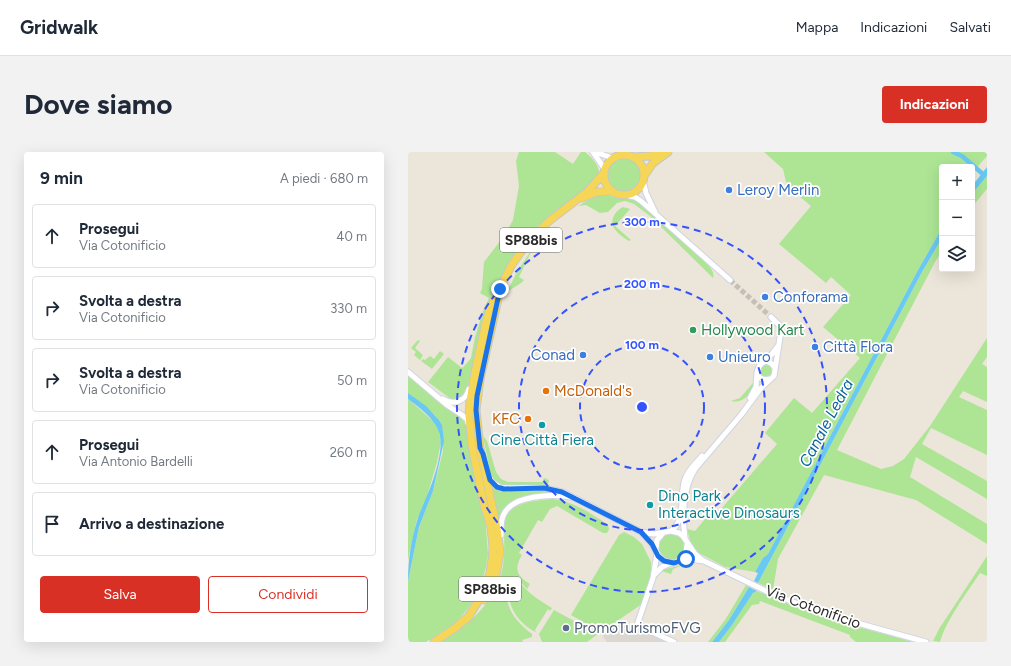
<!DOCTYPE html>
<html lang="it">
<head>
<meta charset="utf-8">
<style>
	:root { --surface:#fff; --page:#f2f2f3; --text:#1f2937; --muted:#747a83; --line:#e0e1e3; --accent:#d93025 }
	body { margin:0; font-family:Figtree,sans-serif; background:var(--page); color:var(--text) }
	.controls { position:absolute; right:12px; top:12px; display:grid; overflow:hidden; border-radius:4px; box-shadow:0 4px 16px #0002 }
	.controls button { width:36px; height:36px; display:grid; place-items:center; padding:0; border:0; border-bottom:1px solid var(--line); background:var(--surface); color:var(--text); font:20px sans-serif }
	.stop { position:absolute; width:12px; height:12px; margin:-9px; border:3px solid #1a73e8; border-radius:50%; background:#fff }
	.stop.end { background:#1a73e8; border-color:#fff; box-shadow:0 1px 4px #0008 }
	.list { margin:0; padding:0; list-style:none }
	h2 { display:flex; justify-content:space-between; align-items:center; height:52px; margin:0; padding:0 16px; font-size:17px }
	h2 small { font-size:13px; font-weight:400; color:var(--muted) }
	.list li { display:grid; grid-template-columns:26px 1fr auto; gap:12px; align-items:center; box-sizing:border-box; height:64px; margin:0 8px 8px; padding:0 8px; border:1px solid var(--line); border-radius:4px }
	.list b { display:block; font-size:15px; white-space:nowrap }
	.list p { margin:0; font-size:13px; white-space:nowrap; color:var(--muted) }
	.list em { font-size:13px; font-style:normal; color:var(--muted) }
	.actions { display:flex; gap:8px; padding:12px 16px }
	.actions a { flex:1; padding:9px 0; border:1px solid var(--accent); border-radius:4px; text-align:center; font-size:14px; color:var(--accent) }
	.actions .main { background:var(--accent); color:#fff }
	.icon { flex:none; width:22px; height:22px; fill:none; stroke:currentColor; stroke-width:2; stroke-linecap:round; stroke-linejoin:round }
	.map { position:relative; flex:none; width:579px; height:490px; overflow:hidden; border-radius:4px }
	header { display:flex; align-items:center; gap:24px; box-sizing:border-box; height:56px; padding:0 20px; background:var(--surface); border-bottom:1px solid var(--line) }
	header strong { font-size:19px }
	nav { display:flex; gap:22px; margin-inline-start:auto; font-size:14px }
	.intro { display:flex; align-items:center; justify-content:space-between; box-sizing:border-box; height:96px; padding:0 24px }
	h1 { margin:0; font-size:28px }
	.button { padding:10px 18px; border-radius:4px; background:var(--accent); color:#fff; font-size:14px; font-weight:700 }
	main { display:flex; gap:24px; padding:0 24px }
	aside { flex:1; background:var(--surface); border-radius:4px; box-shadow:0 4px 16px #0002 }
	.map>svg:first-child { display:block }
	.green { fill:#ade595 }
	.plaza { fill:#dcd8d1 }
	.water { fill:#69c9f2 }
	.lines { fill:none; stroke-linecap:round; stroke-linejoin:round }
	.canal { stroke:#69c9f2; stroke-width:4.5 }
	.minor-tunnel { stroke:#c5bfb7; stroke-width:5; stroke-dasharray:5 2.5; stroke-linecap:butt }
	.minor-casing { stroke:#d0d3e3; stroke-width:7 }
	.major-casing { stroke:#c7c7c7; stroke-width:9 }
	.minor { stroke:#fff; stroke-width:5 }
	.major { stroke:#f5d656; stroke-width:7 }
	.route { stroke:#1a73e8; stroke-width:5 }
	.ring { fill:none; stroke:#3453ff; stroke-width:2; stroke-dasharray:7 5 }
	.shop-dot { fill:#3f7fe0; stroke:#fff; stroke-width:1.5 }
	.leisure-dot { fill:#2e9e5b; stroke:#fff; stroke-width:1.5 }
	.food-dot { fill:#e8710a; stroke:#fff; stroke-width:1.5 }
	.culture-dot { fill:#0f9aa8; stroke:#fff; stroke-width:1.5 }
	.service-dot { fill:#5c6f8a; stroke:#fff; stroke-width:1.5 }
	.labels { text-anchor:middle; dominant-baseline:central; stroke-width:3.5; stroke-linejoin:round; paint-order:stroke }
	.shield { fill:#fff; stroke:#696969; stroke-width:1 }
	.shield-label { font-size:14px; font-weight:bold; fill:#292929 }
	.shop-label { font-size:15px; fill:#366cbe; stroke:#fff; text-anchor:start }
	.leisure-label { font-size:15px; fill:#27864d; stroke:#fff; text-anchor:start }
	.food-label { font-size:15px; fill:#c56008; stroke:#fff; text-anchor:start }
	.culture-label { font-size:15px; fill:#0d838f; stroke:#fff }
	.street-label { font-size:15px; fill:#292929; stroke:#fff }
	.service-label { font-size:15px; fill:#4e5e75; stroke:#fff; text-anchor:start }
	.water-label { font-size:16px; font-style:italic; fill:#09659e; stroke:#fff }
	.centre { fill:#3453ff; stroke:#fff; stroke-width:2 }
	.ring-label { font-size:12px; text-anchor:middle; font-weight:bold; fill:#3453ff; stroke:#fff; stroke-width:3.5; stroke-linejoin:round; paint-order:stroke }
</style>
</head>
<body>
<header>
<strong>Gridwalk</strong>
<nav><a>Mappa</a><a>Indicazioni</a><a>Salvati</a></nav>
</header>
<div class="intro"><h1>Dove siamo</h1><a class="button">Indicazioni</a></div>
<main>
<aside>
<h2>9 min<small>A piedi · 680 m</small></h2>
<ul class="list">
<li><svg class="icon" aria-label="ahead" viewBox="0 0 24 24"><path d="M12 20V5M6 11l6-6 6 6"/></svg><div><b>Prosegui</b><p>Via Cotonificio</p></div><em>40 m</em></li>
<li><svg class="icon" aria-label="right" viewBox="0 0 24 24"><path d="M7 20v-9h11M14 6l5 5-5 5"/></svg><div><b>Svolta a destra</b><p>Via Cotonificio</p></div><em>330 m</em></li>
<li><svg class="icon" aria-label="right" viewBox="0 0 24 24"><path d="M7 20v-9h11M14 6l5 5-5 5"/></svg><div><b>Svolta a destra</b><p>Via Cotonificio</p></div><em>50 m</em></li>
<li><svg class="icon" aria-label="ahead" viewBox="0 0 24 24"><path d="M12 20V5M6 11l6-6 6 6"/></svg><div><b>Prosegui</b><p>Via Antonio Bardelli</p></div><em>260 m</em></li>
<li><svg class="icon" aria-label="arrive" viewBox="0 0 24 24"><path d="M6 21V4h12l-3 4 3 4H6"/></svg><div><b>Arrivo a destinazione</b></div></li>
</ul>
<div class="actions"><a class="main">Salva</a><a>Condividi</a></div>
</aside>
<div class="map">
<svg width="579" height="490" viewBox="0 0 579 490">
	<rect width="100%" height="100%" fill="#ece5da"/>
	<!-- green -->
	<path class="green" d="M111,0h36l18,12 8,-12h4l6,5 6,8 2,6 -1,4 -12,14 -28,20 -17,15 -14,15 -14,19 -40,114 -3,5 -4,16 -11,9 -27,-20 20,-25 14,11 6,-6 3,-4 4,-21 9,-29 5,-10 -9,-5 2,-4 2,-27 20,-26 9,-16 6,-34 -3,-25z
		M356,0h223v4l-15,17v-6h-30v61l-24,42 -150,284 -5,4 -8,14 -30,-5 -28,-15 -6,-8 -4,-15 8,2 16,-19 4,4 62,-72 -12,-11 29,-35 18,15 48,-55 -37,-31 28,-32 -20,-18 -5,6 -47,-39 32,-38 -24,-20 -4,-17z
		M199 23a17 17 0 1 1 34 0a17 17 0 1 1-34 0Z
		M579,24v13l-15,18v-13z
		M197,42l14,5 12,-1 5,2 63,56c5,7 17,13 14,22l-63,-62 -16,-12 -9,-3 -8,2 -9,9 -8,1 -14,-8 -8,1 20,-11z
		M215,55l7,2 -15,17 16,14 -2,1c-5,-3 -12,-8 -15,-13 -5,-8 2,-18 9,-21z
		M534,86v13l-7,11 -98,188 44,19 12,-3 11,-7 26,-33 57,-88v19l-5,7 5,3v35l-24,-11 -4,6 28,13v45l-56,-27 -9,16 65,37v18l-71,-42 -6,20 77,47v20l-71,-44 -92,-25 -46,84 -5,31 -15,-7 164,-311z
		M125,96l-14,29 5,3 -3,3 -14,9 11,-22z
		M10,188l2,1 -5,7 8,7 -3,5 -6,-5 2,-3 -5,-4z
		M32,199l4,3 -12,15 -11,-8 2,-2 2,1 5,-4 4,3z
		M352 219a6 6 0 1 1 12 0a6 6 0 1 1-12 0Z
		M0,224l33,28 20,14 5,6 4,32 16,71 2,27 -2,13 -4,15 -7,16 -9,13 -12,13 -28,18h-17l-1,-5v-56l11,-54 14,-36 10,-40 -1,-26 -3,-5 -5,-6 -26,-21z
		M345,231l2,1c-3,10 -13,20 -24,17l9,-3z
		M0,247l25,22 6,10 2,11 -4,20 -11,38 -9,19 -9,41z
		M75,284l4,5 9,31 5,7 7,3h34l2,-4 5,2 -1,4c-3,1 -39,3 -45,2 -6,-1 -9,-5 -12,-10z
		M82,332l12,7 39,-1 23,5c-27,2 -56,-4 -66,27z
		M145,347c21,3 38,14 55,26l1,4 -2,4h-4l-46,-27 -7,3 -8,13 -4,-2 -19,33 3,2c-8,13 -6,21 8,29l-3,5 -12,-13 -2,2c-1,4 -5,10 -6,14 -2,18 13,33 25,42v3l-10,3 1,2h-82c26,-16 51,-37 60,-67 12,-46 -19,-72 52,-76z
		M216,380l10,5 8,7 9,18v12l-9,30 -41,28 -30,-17 48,-80z
		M250 395a13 13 0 1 1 26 0a13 13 0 1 1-26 0Z
		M579,404v20l-7,-3c-12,18 -35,49 -40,69l-7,-1 6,-12z
		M280,410l9,1h-9l-15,6 -2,5 -9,-3 -6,7c5,-10 9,-9 19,-11 4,-1 9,-3 13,-5z
		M107,426l2,1c12,15 19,19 35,29l-2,3 -2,-2 -13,21 1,2c-14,-6 -27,-22 -27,-38 0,-5 4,-11 6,-16z
		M338,433l3,2 -20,33 -17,22h-4l17,-22z
		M349,439l58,24 98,27h-57l-6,-5v-2l-90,-34 -1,3 -7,1 -27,37h-6l13,-17 21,-32z
		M146,458l44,24 -11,8h-45l-3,-8z"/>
	<!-- plaza -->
	<path class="plaza" d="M213,469l45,21h-59l-5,-7z"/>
	<!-- water -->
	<path class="water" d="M579,15v9l-15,18v-8z
		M534,76v10l-20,34 -164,311 -4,-2 4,-8 -3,-1 8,-14 5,-4 150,-284z
		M0,241l18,13 13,14 3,5 2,16 -11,50 -14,36 -11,54c0,-21 3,-40 9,-60 2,-8 6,-15 9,-23 7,-16 19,-49 13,-66 -5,-14 -19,-24 -31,-33z
		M341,435l8,4 -4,2 -21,32 -13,17h-7l17,-22z"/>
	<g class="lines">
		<!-- canal -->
		<path class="canal" d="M545,0l9,4 22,19"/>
		<!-- minor-tunnel -->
		<path class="minor-tunnel" d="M322,128l41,37"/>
		<!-- minor casing -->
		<g class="minor-casing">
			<path id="minor" d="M185,0l11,16
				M187,0l17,6
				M235,28l3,13 9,19
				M216,43l11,2 6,4 89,79
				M356,210l8,-8 6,-8
				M0,220l39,33 15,10 5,4 1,4
				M362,227c-24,5 -8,-32 5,-11
				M342,246l6,-11 1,-15
				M35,247c11,7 23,2 26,-10
				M80,324l4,6 9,6h43l19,4 78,40 13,2 17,-3 8,2 4,3 12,18 7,6
				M263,379c16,-12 8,-35 14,-52 3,-9 11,-16 17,-23
				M233,380l11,12 7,12 5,5 10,2 7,-3 9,-1 14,2 64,31 53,21 105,29
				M93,383c0,-7 -1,-14 3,-21 9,-19 47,-20 66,-17
				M277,386c-3,-21 -2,-51 10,-69l46,-54 20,-27 13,-12 7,-45 -2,-6 -8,-8
				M248,397l1,-9 6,-7
				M249,401l-4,25 -16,47 37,17
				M273,408l5,-8 1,-7
				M246,423l8,-8 9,-4"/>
		</g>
		<!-- major casing -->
		<g class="major-casing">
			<path id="major" d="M196 23a20 20 0 1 1 40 0a20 20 0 1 1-40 0Z
				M226,5l16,-1 13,-3
				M236,24l9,-13 15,-11
				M174,46l15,-6 14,-1
				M76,448l12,-25 4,-23 -3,-23 -17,-81 -4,-38 4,-31 18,-80
				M59,467l15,-24 8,-22 2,-13 1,-13 -2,-20 -7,-22 -12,-59 -3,-30 1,-15 4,-24 12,-55 5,-16 20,-40 14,-20 24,-25 38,-29 16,-18
				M26,490l21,-14 15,-13"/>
		</g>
		<!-- minor -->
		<use href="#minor" class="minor"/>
		<!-- major -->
		<use href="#major" class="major"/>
	</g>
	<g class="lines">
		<!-- route -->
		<path class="route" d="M92,137l-23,107 -1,14 4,38 3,6 7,26 7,7 7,2 40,-1 18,4 79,40 11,12 6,12 6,5 10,2 12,-4"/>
	</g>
	<!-- distance rings -->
	<g class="ring">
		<circle cx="234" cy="255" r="62"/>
		<circle cx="234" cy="255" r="123"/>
		<circle cx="234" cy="255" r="185"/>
	</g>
	<!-- markers -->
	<g class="shop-dot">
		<circle cx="321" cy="38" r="4"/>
		<circle cx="357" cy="145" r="4"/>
		<circle cx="407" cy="195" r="4"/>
		<circle cx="175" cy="203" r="4"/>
		<circle cx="302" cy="205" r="4"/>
	</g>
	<circle class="leisure-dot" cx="285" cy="178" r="4"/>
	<g class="food-dot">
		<circle cx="138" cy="239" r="4"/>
		<circle cx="120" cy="267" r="4"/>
	</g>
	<g class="culture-dot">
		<circle cx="134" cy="273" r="4"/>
		<circle cx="242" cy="353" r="4"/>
	</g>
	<circle class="service-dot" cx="158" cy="476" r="4"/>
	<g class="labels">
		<!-- shield labels -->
		<g class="shield">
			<rect x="92" y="76" width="62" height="24" rx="3"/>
			<rect x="51" y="425" width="62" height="24" rx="3"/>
		</g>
		<g class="shield-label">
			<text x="123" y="88">SP88bis</text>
			<text x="82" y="437">SP88bis</text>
		</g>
		<!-- shop labels -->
		<g class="shop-label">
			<text x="329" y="38">Leroy Merlin</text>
			<text x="365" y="145">Conforama</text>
			<text x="415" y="195">Città Flora</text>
			<text x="167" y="203" text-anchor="end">Conad</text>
			<text x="310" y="205">Unieuro</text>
		</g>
		<!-- leisure labels -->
		<g class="leisure-label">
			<text x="293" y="178">Hollywood Kart</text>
		</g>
		<!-- food labels -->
		<g class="food-label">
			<text x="146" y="239">McDonald's</text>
			<text x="112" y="267" text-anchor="end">KFC</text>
		</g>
		<!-- culture labels -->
		<g class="culture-label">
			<text x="134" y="288">Cine Città Fiera</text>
			<text x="250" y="344" text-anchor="start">Dino Park<tspan x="250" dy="17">Interactive Dinosaurs</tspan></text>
		</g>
		<!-- street labels -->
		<g class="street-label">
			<text transform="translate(405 455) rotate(20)">Via Cotonificio</text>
		</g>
		<!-- service labels -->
		<g class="service-label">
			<text x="166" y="476">PromoTurismoFVG</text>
		</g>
		<!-- water labels -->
		<g class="water-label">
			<text transform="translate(418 271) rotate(-62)">Canale Ledra</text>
		</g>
	</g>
	<circle cx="234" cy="255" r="6" class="centre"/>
	<g class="ring-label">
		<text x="234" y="74">300 m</text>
		<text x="234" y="136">200 m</text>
		<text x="234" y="197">100 m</text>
	</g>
</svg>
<div class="controls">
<button>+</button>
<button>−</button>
<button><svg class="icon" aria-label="layers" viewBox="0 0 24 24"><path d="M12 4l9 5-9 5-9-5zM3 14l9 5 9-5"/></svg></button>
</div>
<div class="stop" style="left:278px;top:407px"></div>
<div class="stop end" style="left:92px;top:137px"></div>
</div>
</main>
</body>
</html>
